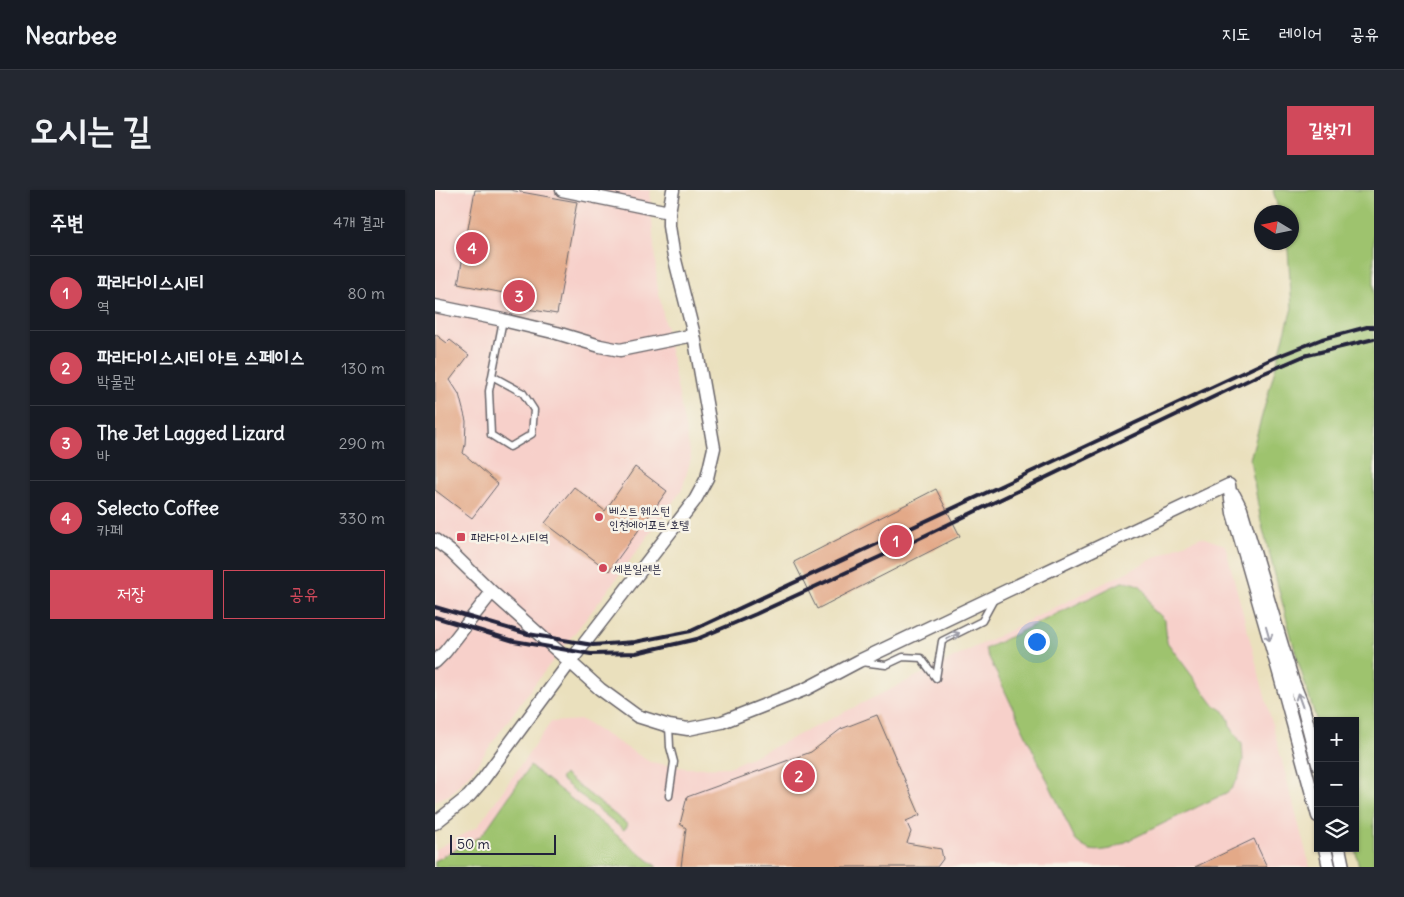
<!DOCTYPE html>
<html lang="ko">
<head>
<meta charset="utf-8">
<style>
	:root { --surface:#171b24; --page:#242831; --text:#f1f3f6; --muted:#9ea1a6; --line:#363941; --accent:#d1495b }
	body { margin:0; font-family:Delius,"Poor Story",sans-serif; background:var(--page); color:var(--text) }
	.controls { position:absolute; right:15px; bottom:15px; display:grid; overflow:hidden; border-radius:0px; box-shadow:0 1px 4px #0004 }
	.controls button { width:45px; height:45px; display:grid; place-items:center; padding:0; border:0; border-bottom:1px solid var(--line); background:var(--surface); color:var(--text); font:25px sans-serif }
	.compass { position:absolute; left:819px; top:15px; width:45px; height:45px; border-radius:50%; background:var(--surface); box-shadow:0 1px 4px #0004; rotate:280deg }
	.scale { position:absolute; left:15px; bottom:12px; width:106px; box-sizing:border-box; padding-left:5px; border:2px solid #22223b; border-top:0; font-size:14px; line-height:18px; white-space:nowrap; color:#22223b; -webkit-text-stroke:4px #f7f3e8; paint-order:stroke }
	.you { position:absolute; left:601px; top:451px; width:18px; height:18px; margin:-12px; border:4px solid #fff; border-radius:50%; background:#1a73e8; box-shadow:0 0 0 8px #1a73e833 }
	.badge { display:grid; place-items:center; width:32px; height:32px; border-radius:50%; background:var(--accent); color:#fff; font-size:16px; font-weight:700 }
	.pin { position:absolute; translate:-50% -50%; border:2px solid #fff; box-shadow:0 1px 5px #0006 }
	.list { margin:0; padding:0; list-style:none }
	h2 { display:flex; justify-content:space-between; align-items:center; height:65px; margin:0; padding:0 20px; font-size:21px }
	h2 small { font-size:16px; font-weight:400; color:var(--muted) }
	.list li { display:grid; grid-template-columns:32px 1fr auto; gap:15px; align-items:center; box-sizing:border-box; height:75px; padding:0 20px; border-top:1px solid var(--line) }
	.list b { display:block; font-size:19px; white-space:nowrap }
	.list p { margin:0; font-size:16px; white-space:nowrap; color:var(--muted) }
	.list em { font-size:16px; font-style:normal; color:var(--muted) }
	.actions { display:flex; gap:10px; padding:15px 20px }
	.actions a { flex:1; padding:11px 0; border:1px solid var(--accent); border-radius:0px; text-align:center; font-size:18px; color:var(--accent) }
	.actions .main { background:var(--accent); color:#fff }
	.icon { flex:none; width:28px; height:28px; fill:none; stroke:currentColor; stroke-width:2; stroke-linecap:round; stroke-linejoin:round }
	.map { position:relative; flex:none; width:939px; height:677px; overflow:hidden; border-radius:0px }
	header { display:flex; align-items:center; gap:30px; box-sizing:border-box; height:70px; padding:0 25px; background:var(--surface); border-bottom:1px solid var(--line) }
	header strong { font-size:24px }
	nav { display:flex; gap:28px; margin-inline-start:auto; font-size:18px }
	.intro { display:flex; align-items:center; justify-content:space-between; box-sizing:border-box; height:120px; padding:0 30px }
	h1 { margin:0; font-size:35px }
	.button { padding:12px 22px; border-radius:0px; background:var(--accent); color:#fff; font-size:18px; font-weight:700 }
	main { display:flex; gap:30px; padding:0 30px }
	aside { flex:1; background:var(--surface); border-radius:0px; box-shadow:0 1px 4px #0004 }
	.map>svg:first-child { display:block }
	.built { fill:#f7d0ca }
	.green { fill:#9ec36e; stroke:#607254 }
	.building { fill:#e3a988 }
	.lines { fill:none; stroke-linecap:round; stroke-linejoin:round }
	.service-casing { stroke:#686468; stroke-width:9 }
	.minor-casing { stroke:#686468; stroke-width:15 }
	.service { stroke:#fff; stroke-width:6 }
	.minor { stroke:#fff; stroke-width:12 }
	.rail { stroke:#22223b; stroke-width:4 }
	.oneway { stroke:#9c9ca7 }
	.poi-dot { fill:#d1495b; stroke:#f7f3e8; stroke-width:2 }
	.labels { text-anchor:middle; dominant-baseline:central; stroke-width:5; stroke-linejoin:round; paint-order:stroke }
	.poi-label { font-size:12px; fill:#22223b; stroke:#f7f3e8; text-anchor:start }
</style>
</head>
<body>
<header>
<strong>Nearbee</strong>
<nav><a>지도</a><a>레이어</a><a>공유</a></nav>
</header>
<div class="intro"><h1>오시는 길</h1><a class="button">길찾기</a></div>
<main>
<aside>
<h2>주변<small>4개 결과</small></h2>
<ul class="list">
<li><span class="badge">1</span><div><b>파라다이스시티</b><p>역</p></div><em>80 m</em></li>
<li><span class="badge">2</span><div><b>파라다이스시티 아트 스페이스</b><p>박물관</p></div><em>130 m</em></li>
<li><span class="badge">3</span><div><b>The Jet Lagged Lizard</b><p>바</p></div><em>290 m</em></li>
<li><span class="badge">4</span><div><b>Selecto Coffee</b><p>카페</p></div><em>330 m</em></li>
</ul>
<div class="actions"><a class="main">저장</a><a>공유</a></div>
</aside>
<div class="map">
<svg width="939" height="677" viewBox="0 0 939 677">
	<rect width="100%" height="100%" fill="#f7f3e8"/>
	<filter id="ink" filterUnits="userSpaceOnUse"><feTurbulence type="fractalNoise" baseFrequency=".02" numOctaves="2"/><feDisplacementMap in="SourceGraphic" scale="10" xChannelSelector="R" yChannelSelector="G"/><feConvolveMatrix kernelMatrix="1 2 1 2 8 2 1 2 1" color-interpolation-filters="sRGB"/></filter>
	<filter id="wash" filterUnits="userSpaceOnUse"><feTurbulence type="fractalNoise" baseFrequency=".0096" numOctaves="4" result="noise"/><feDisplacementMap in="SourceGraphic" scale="20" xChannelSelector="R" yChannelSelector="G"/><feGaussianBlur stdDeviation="1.12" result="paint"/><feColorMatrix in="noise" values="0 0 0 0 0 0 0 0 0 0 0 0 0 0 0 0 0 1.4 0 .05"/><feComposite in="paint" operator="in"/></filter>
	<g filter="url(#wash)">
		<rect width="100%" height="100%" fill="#eae0bd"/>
		<!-- built -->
		<path class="built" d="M0,0h216l-1,6 7,87 34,175 -9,32 -79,107 -70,89 -63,88 -21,21 -14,6z
			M766,347l24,8 85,322h-875v-17l43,-24 73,-104 31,-2 68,42 35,6 44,-1 49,-22 401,-199z"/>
		<!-- green -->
		<path class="green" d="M838,0h101v677h-15l-4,-19v-127h-37v4l-21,-67 -36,-136 -11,-63 42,-151 -4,-58 -2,-7 5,-1v-30h-12z
			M687,392c26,0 22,11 31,29l5,2 7,7 2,22 46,62 11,7 5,9 1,6 12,18 1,16 -4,16 -7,12 -6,5 -115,56c-17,3 -22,3 -35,-8l-91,-192z
			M95,576l127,101h-222v-6l44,-24 6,-6z
			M129,584l64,51 -4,5 -64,-51z"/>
		<g id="blocks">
			<!-- building -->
			<path class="building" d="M40,0h35l67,12 -20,112 -30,-5 2,-11 -71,-14z
				M0,144l12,9 3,-3 19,15 -19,25 9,14 7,27 -1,24 -2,8 35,31 -26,34 -37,-28z
				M200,277l32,24 -58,80 -64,-48 29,-36 31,24z
				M501,299l24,47 -143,73 -23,-47z
				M442,525l43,100 -14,6 5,11 -4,11 34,6 2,10 -6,8h-256l5,-39 -6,-4 7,-27 124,-45 30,-23z
				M819,649l13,28h-72z"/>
		</g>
	</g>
	<g filter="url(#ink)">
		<use href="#blocks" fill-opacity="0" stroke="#686468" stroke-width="1"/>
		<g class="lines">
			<!-- service casing -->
			<g class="service-casing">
				<path id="service" d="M57,186l31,17 11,17 -2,24 -22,13 -19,-12 -2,-44 14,-71
					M426,472l25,3 17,-8 18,1 15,20
					M501,488l6,-37 40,-20 12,-22
					M234,536l1,21 4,15 -5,34"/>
			</g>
			<!-- minor casing -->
			<g class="minor-casing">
				<path id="minor" d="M127,0l107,22
					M0,116l68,14 54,13 43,13 20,4 74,-15
					M794,295l4,28 47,163 38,140
					M799,305l7,14 52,173 10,25 15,57
					M0,350l16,12 41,40 78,70 125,-162 12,-22 7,-30 -20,-113 -21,-83 -4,-26v-14l4,-22
					M0,472l10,-10 47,-60
					M0,633l34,-27 13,-15 88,-119 30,27 37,27 32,10 19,3 34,-7 84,-33 53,-28 370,-176
					M890,658l4,19
					M904,658l4,19"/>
			</g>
			<!-- service -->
			<use href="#service" class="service"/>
			<!-- minor -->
			<use href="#minor" class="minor"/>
			<!-- rail -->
			<path class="rail" d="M0,417l93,27 65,11 42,-3 56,-11 585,-274 46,-18 45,-12h7
				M0,427l79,24 77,13 45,-1 61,-14 59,-25 143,-66 356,-171 49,-21 70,-17"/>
		</g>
		<!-- one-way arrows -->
		<defs><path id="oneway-shaft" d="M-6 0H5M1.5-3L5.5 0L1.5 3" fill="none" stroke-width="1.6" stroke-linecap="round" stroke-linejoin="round" transform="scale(1.25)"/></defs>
		<g class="oneway">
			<use href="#oneway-shaft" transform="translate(833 444) rotate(74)"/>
			<use href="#oneway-shaft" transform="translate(518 446) rotate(-27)"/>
			<use href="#oneway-shaft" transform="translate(865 510) rotate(-110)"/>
		</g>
	</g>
	<!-- markers -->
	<g class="poi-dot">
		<circle cx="164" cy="327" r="5"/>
		<rect x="21" y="342" width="10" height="10" rx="2.5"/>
		<circle cx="168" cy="378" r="5"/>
	</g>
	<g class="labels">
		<!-- poi labels -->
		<g class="poi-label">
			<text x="174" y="320">베스트 웨스턴<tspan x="174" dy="14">인천에어포트 호텔</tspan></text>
			<text x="36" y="347">파라다이스시티역</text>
			<text x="178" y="378">세븐일레븐</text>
		</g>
	</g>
</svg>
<div class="controls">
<button>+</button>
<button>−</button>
<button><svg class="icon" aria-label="layers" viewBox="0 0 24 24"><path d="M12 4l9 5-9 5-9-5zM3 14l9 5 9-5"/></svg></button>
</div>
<svg class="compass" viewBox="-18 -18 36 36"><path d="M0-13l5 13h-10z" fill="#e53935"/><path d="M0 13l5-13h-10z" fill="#9ea1a6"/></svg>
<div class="scale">50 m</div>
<div class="you"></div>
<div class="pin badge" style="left:461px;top:351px">1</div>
<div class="pin badge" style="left:364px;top:586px">2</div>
<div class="pin badge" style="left:84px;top:106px">3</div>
<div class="pin badge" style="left:37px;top:58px">4</div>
</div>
</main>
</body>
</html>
